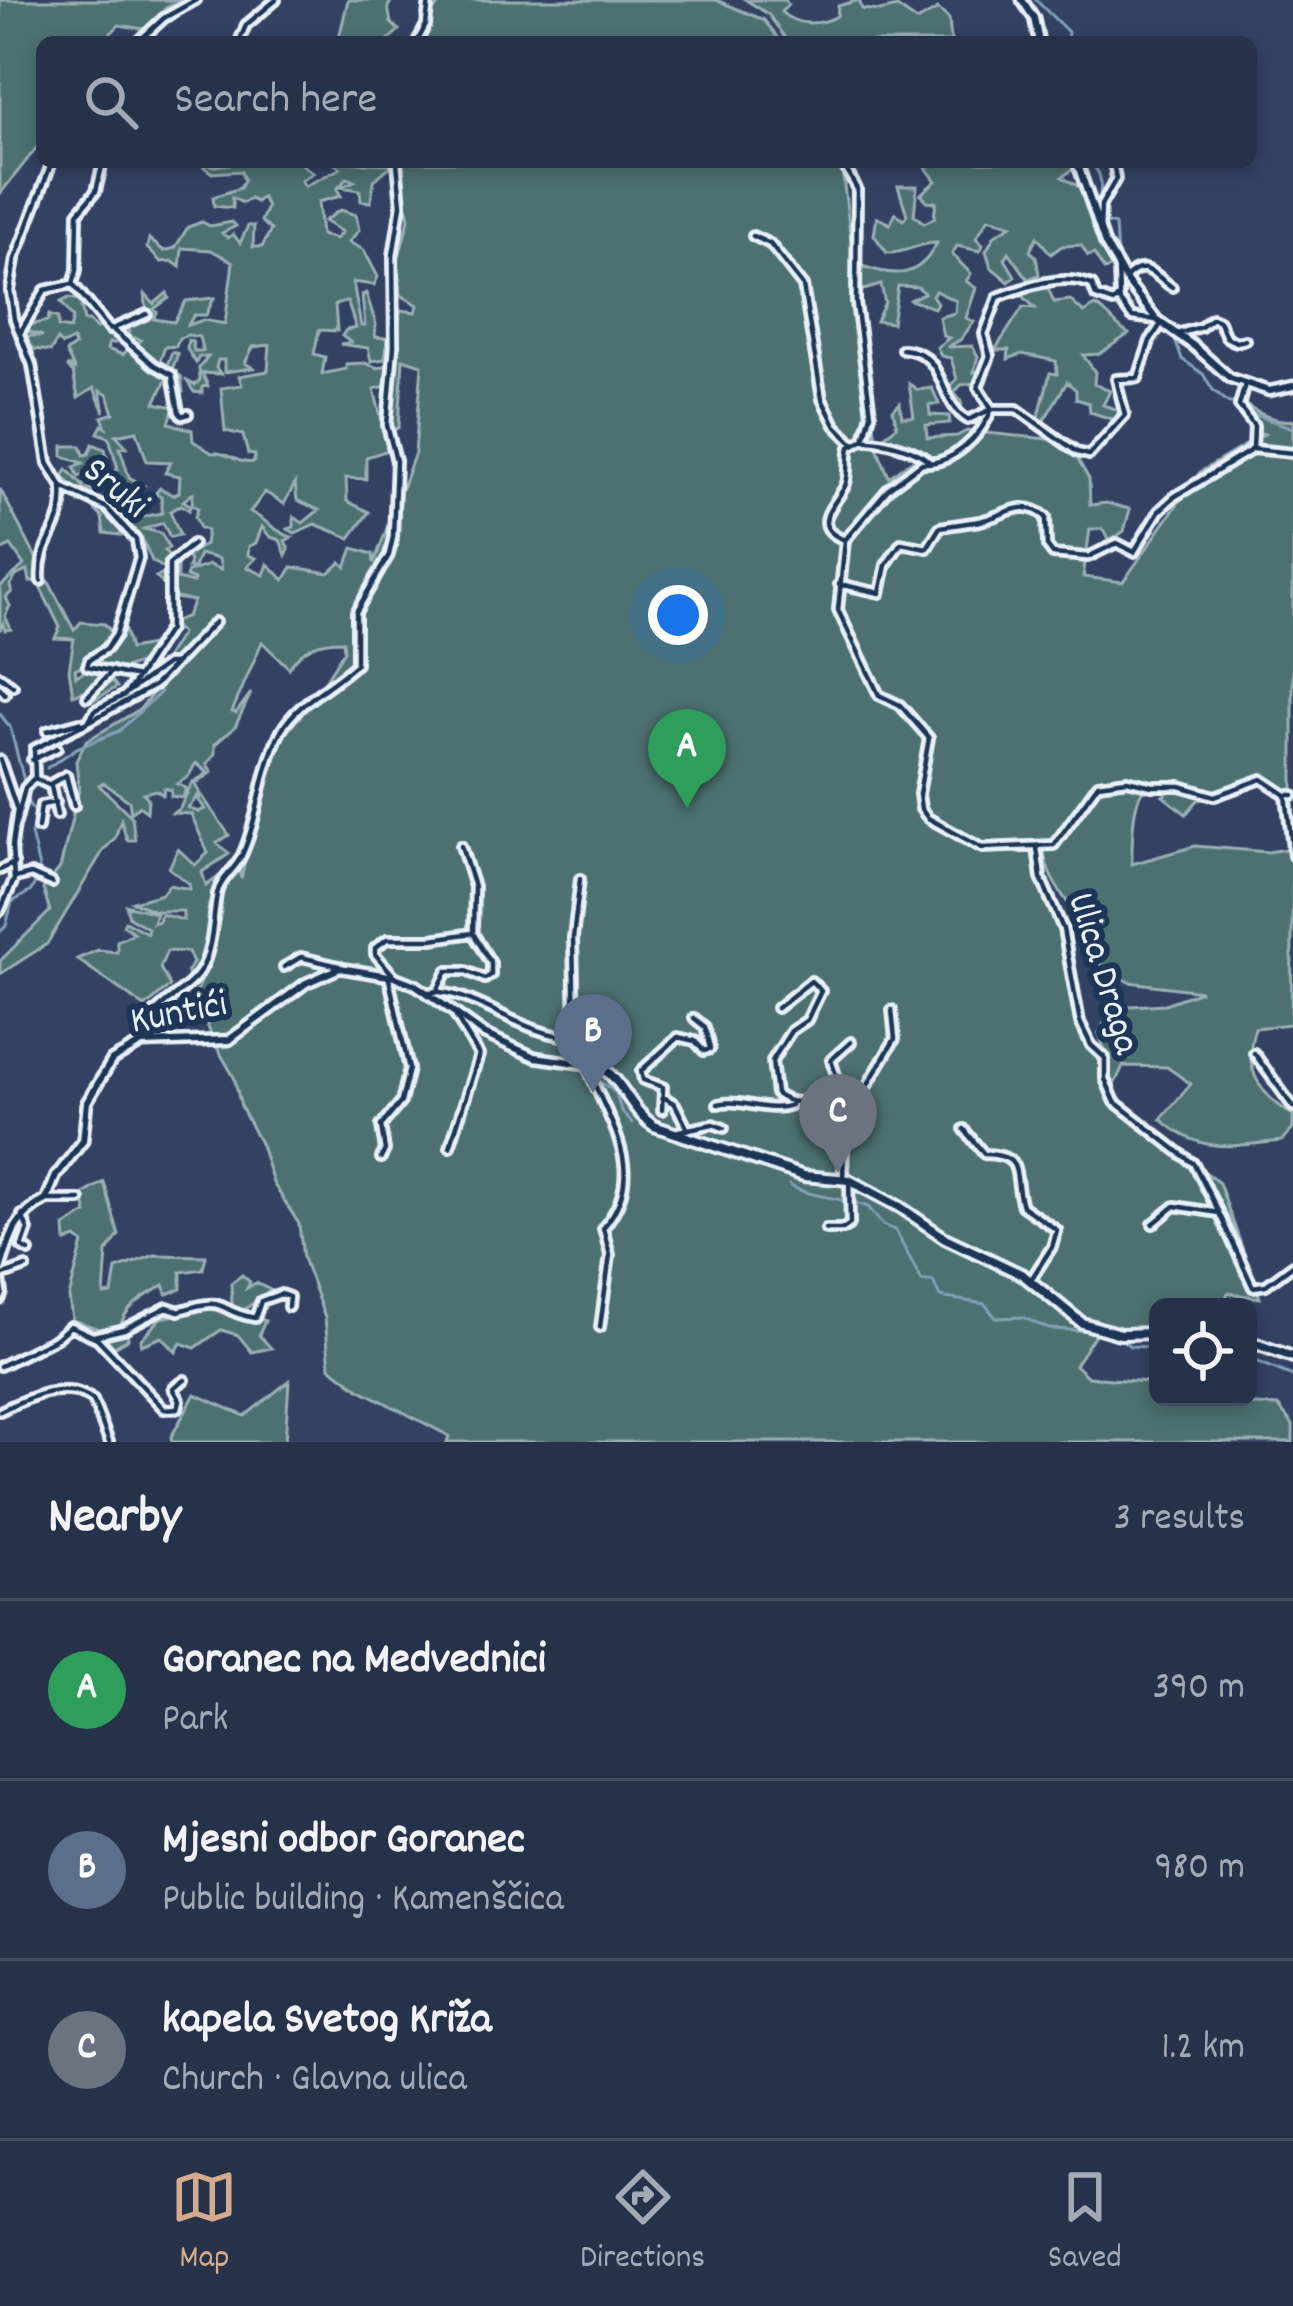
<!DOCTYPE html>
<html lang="en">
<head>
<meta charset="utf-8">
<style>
	:root { --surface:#26324a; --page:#323e54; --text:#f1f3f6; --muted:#a4aab5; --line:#424d62; --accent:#d6ab8b }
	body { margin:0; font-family:Dekko,sans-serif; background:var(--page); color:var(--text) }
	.controls { position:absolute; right:36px; bottom:36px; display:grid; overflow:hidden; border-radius:18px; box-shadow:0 6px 18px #0003 }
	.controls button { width:108px; height:108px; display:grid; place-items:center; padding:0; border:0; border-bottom:3px solid var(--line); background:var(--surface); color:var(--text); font:60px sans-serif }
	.you { position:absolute; left:678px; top:615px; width:42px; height:42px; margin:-30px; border:9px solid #fff; border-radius:50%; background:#1a73e8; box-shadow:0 0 0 18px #1a73e833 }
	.badge { display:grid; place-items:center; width:78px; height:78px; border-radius:50%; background:var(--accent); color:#fff; font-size:39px; font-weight:700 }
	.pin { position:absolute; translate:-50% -99px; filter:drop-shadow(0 3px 6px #0008) }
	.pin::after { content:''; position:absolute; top:63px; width:42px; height:36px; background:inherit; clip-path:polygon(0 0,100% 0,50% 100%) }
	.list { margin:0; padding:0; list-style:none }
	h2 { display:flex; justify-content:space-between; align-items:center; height:156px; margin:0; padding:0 48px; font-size:51px }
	h2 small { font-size:39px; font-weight:400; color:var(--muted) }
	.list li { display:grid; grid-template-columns:78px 1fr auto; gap:36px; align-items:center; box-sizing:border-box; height:180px; padding:0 48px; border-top:3px solid var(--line) }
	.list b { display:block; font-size:45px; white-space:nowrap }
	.list p { margin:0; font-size:39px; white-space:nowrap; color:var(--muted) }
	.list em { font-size:39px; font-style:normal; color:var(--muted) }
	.icon { flex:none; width:66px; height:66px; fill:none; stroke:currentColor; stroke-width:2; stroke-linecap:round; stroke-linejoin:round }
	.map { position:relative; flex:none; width:1293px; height:1442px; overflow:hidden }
	.search { position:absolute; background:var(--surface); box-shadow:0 6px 18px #0003; left:36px; right:36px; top:36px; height:132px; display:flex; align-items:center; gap:30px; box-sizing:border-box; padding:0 42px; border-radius:18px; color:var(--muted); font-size:45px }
	.sheet { height:696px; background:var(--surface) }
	nav { display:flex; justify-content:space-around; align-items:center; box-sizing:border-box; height:168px; border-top:3px solid var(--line); background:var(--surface); font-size:33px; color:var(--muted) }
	nav a { display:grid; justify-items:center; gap:6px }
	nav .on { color:var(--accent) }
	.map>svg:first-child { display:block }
	.green { fill:#4d6f6f; stroke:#9ab0b4; stroke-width:3; fill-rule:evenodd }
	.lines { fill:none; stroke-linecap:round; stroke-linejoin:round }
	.stream { stroke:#85a1b7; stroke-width:3 }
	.minor-casing { stroke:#e8f1f8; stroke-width:14 }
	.tertiary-casing { stroke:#e8f1f8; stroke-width:15 }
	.secondary-casing { stroke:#e8f1f8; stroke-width:16 }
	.minor { stroke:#1d3557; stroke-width:4.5 }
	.tertiary { stroke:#1d3557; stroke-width:6 }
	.secondary { stroke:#1d3557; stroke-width:8 }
	.labels { text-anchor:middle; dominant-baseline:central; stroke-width:12; stroke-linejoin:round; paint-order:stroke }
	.street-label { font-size:39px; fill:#e8f1f8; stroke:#1d3557 }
</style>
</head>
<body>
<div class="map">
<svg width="1293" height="1442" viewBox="0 0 1293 1442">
	<rect width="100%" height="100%" fill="#334263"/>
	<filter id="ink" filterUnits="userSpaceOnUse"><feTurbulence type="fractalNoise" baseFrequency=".00833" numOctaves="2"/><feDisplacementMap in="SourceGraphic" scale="24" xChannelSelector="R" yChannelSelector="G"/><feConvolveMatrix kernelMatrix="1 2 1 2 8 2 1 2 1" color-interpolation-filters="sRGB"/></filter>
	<g filter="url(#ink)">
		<!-- green -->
		<path class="green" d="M0,0h183l-16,7 -23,22 -25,-4 -14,14 4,3h-67v99l-42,53z
			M348,0h44l-4,7 3,16 8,7 -13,12h-48z
			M442,0h274l48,20 17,22h-360l10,-28z
			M746,0h39l3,5 -7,7c15,14 38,14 56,4l1,-10 21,-6 3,9 18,2 17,-4 20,14 21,-12 11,10 2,23h-163l-20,-28z
			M243,162h56l14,11 -12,8 4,5 36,-18 -9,-6 61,2 -19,16 -3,22 -10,-1 -1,-11 -19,-3 13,-6 -7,-3 -10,11 4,7 -23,6 3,33 15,4 6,-7 -18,-11 16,-11 16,5 3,15 -10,12 15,8 14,27 -4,8 -21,-3 8,44h4l-3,-31 4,-2 10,31 -1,13 13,1 -3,21 -14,2 -3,-13 -28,-4 10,-2 -8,-6 4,-6 10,-2 -9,-27 -12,4 2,26 -18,-1 -5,24 11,3 -3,17 24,-5v-5l19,-1 13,5 12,-4 -4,22 -12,3 15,61 -23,7v22l-20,-1 1,23 22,11 -19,26 -35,-14 -20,9 -7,-4 6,-2v-10l9,6 16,-13 -22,-10 -2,-16 -11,20 -19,-12 -15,20c16,7 26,21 42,25l-7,4 4,8 -3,6 -6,-15 -10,-3 -8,-10 -6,16 -7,3 -1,9 8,3 -9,9 17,8 4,-11 16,16 8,-13 37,6 12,-11 5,5 7,-19 20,6 1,9 41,-110 7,-88 -19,-6 -4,68 -7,4 8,-121 16,2 2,-7 -17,-10 -3,-34 11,-42 -10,-57h442l36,285 12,30 36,-25 -33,-9 -8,-7 13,-10 -4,-16 7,-7 2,14h12l-5,-33 9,6 14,-2 7,16 -10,1 1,10 19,1 1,7 -24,2 1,13 30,-2 10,-5 100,10 22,38 1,26 16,-2 24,6 -6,22 -14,10 -8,-12h-12l-7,48 40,5 77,-110 64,-38 -8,-2 -16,-26 1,-6c8,11 36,23 52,20v384l-24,-24 -37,15 -34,5 -12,14 -23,-18 13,-10c-7,0 -23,-2 -29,1 -16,8 -15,61 -15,77l63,-18 73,6 25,-4 -2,176 -36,4c-13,39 4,67 38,87v14l-11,12c-50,5 -82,14 -121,-22l30,-35 -24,-17 -44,-1 -9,19 7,20 98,78 41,115 -32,-5 -6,14h-64v24l-60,-1 -23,35 13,12 70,6v14h42l8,6 70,3 15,19v17h-846l2,-6 -90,-47 -29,-22 -5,-49 -22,-60 -4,-34 -26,-41 -12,-38 -20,-38 -7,-30 -19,-33 -20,-49 8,-17 -3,-1 10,-20 11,-45 1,-27 17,-16 2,10 20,-91 25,-55 25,-30 33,-52 -1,-10c-25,0 -40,6 -54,27l-27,-26 -30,70 4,1 15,-20 -16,34 -20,17v10l-8,10 5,8 -17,12 5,9 -12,15 10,4 7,-3 -7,-10 4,-3 27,39 -12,8 12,11 -27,18 4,14 28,-21 -22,27 4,13 -7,-1 -1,6 9,4 -10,27 -2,20 -21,25 6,-7 -3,-7 6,-9 -5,-11 -21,-1 -7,17 10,18 -25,21 -68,-48 21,-9 19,2v-11l17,-8 -11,-8 2,-4 22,12 1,-5 -19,-11 -3,-12 30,8 -3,10 6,-2 2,-7 22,6v-9h-28l-22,-9 29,-8 7,-9 21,4 -1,-5 -20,-16 9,-19 17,16 13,-12 -17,-39 -18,-1 7,-5 12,-25 16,-10 -12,-10 -8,14 -11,7 9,4 -3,10 -12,-2v-6l-7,-2 -1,7 -7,-5 -13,3 5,5 -1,14 -8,-6 -8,7 -2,-12 -25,-18 -5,2 33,32 3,23h-8l-6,-20 -6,18 -12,13 -56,93 -47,30v-13l50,-50 -7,-22 17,-21 19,-78 -3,-29 10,-20 54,-32 34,-42 -9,-8 16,-26 -10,-10 16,-7 7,-15 -18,-3 -20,-21 14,-5 7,-9v16l16,4 1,-3 -8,-3 2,-5 21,-7 12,5 -2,-11 -20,-5 -5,14h-6l2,-7 -6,-9h8l13,-7 2,-15 -7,-2 -5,-11 3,-9 -6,-3 1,-12 -10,8 7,4 -1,5 -8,-5 -11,6 10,24 -10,2 -7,-14 -19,6 17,4 8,15 -5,3 11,9 -8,10 -15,-9 -10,-23 -38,-5 -2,-16 -15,-15 -8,1 1,-6 37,5 -6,-15 -21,4 3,-3 -15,2 -15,-13 4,-8 16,17 8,-8 -7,-4 -5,3 -5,-10 9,-4 -20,-7v-10h18l3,9 5,-1 4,-10 12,5 6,23 7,-3 -9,-32 -11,-4 4,-8 4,2 -4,-10 12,-4 -6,-18 -8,-4 4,21 -10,-24 -16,10 -5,-25 -6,-7 7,3 -8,-17 9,-6 -2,-6 -11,5 -5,-5 -6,11 -17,-2 -9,-13h18l-17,-5 3,-6 19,-4 1,-6 9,3v9l12,2 3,-11 -12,-16 8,-4 11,2 4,21h5l7,8 7,-6 8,6 1,8 7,-1 5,7h-15l-2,6 16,6 5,-6 12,9 5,-4 -8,-9 4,-5 -19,-6 8,-2 -2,-5 19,-10 -2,-23 9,10 13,-11 2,5 -15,11 3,3 -3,7 20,3 12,-21 28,-3 -8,17h-12l-6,10 15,-5 22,4 8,-62 -22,-12 -29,-2 -2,19 -8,-6 -11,1 -14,-14 2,-9 15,12 11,-3 13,-21 14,-5 8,4 22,-4 4,4 -14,7 6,5 5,-4 7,9 8,-17h6l-1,21h9l9,-17 -10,-9 6,-14 -5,-10 -6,5 -6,-3 -7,4 -11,-5 1,10 -19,-2 -1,-9 27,-9 4,-7 -3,-10 -29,2 -13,-10 16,3zM188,335l11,2 4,14h-9l-2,-10 -4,-1 -1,9 9,14 3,-6h9l-9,11 1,12 -5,5 -8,-4 7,11 8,1v-6l6,-1 -6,-13 19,1 -5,-6 2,-8h6v12l29,-4 -8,-5 8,-16 17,-2 -2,26 -29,5 3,9 -21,3 4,43 18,4 5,19 7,1 -1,7c-16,3 -27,-11 -42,-9l-19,-12 -1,-11 -23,-7 5,-16 -19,-4 13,-27 4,1 1,15h10l-2,-16 -10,-4 7,-18 -6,-2 -5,13 -7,-4 5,-14 11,-1 3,-8zM137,431l10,30 24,1 -6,11 15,3 -1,16 -6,3 -13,-7 -5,6 6,2 1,17 -21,4 -1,-8 -21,8 -3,-7 17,-6 -4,-16 14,-3 -14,-8 -9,-29 7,-1 -11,-12zM1043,847c6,43 26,49 41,83 5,9 6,21 8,30l37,22 72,9 -36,13 -52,3 -14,26 11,35 -28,-45 -12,-36 -4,-51 -30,-88z
			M922,162h151l2,6 -13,9 19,11 20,60 13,19 -10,3 -10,-16 -6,2 -7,-11 -19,1 -11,8 -14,-17 -7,14 6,5 3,19 -11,4 -19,-27 -4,7 10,17 -6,6 -18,-15 -5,-16 9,-16 17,-10 -23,-7 -13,20 7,7 -3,6 -23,-5 -5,8 19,20 -5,7 10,7 -10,30 8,4 -14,18 -13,7 25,-1 6,10 -4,16 6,-1 -4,12 -15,2 -7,8 8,9 -2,10 -12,-24 9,-9 -6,-21 -10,-2 -4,-9 12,-9 -6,-2 -4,-19 16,-4 1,-12 -21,-10 -3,4 5,8 -3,5 -24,-8 14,-7 -6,-6 -20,-1 -6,37 -16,-2 9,-18 -4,-18 -21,6 2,-25c35,12 57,12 75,-23 -17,-1 -32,11 -50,10l-13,-18 3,-18 13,7 6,-11 7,7 4,-5 -9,-29h19l-3,29 10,8 10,-5 2,-16 -9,-1 -6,-7 15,-13z
			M1048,288l6,14 16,-2 14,13 11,-7c16,8 19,20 34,28l-30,20 -16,1 12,17 -1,12 16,7 -7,14 16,5 -4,10 -25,-8 -1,-9 -13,-4v-9l-9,-8 -24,40 -5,-3 12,-46 7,1 -1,-13 -34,-7 -14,5 1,-9h-14l28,-43 12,1 -15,-15z
			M0,489l74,141 7,-8 24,2 6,8 4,-7 9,2 6,22 27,-5 -6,15 -32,11 -25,-6v-4l-19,9 1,7 12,-7 22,5 -11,6 5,8 8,-7 5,6 -25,14 -4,-11 -15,5 -4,-25 5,-31 -19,-1 5,-11 -23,-46 -7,1 -2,-12 -12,6 -6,10 2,6 -6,5 4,9 -5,10 6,13 -6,1 -2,-6 -3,6v-43l24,-22 -13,-19 -11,5z
			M104,1182l15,53 -12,17 -3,43 8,-1 4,-25 39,-14 51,1 -3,13 -22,3v17l-14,5 -3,-9c-17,10 -39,21 -44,42h7l1,12 -14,8 -17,-19 -25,-8 -3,-23 14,-54 -7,-5 -10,4 -1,-16 22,-13 -5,-18z
			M242,1275l8,7 -3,6 9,-5 16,8 -29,19 22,11 -6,14 12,13 -19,4 -14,-17 -17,-5 -26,18 -14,-5 -5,9 -14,-15 -21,8v-6l20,-21 71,-14 -1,-21z
			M289,1381l-4,61h-113l-1,-5 24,-43 50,22z"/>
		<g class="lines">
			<!-- stream -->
			<path class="stream" d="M1036,0l32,32 -1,10
				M1088,162c21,14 9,30 12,50
				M1104,222l11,3 2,31 9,18
				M1130,281l28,36
				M1164,331l9,4 9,24 21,15 10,16 16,13h14l9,11 41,14
				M0,714l10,13 14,54
				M47,768l30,-20 42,-17 42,-39
				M0,932l6,-6 6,-24 19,-11 9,-19 -9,-38 6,-21 -8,-8 -1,-16
				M575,1044l15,19 6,15 20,15 5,18 11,12
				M789,1185c19,12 56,13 79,22l15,18 12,5 27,51h11l7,16 45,7 11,14 26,-1 27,12 42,2 30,8 9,7 17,1 11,-8
				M1248,1351l5,9 40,16"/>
			<!-- minor casing -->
			<g class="minor-casing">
				<path id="minor" d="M138,42l26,-24 32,-18
					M239,42l7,-17 30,-25
					M417,42l9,-17 3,-25
					M842,162l15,27 -1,114 15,111 -7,25 -14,8c-3,12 0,28 -5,39 -10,20 -37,40 0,54
					M1100,231l1,-26 15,-26 -3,-17
					M753,236l17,8 33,42 19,113 13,26 18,18
					M1125,279c19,-22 29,-4 47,8
					M73,284l4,-14 1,-57 18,-22 7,-29
					M73,284l37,46 37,-16
					M1118,299l14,18 25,3
					M1161,324l-11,17 -12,37 -22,1 9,36 -36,40 -12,-3 -60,-43h-25c-12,29 -40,56 -70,54l-33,25 -44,52 -7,70 41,85 21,10 29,33 -10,56 2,15 7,9 54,30 72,-3 44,-61 29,-4 25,6h28l35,10 47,-17 24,16h7
					M113,330l41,35 18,10 7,37 3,4 6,-2
					M20,333l25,-43 27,-6
					M1177,334l24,-7 11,-9 7,3 7,16 10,5 9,-2
					M902,349c46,3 34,52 66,71l24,-11 -14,-22 12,-31 -6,-22 14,-37c27,-10 65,-25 94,-12l4,11 17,6 6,-6 -1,-30
					M1245,384l-6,22 15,20 -1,23 40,4
					M865,440c16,-1 55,10 64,22
					M41,581c-3,-44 25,-48 21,-94
					M839,584l41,9 6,-28 15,-22 26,5 13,-21c13,-2 27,-4 40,-6 25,-5 42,-24 66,-4l1,29 6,8 35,3 29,-14 17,9 25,-41 15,-14 79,-48
					M0,676l13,10
					M138,677l31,-48v-65l24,-20
					M0,688l5,6
					M125,694l42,-30h6
					M87,697l25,-26
					M90,721l65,-36 60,-63
					M47,731l33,-9 3,3
					M0,760l17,50 -5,36 2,34 -14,31
					M32,760l25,-12
					M34,778l17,8 6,29
					M50,784l16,-9 8,31
					M1286,795l7,61
					M16,823l9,-35 10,-11 -1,-28 54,-27 7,-12 30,-15 13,-18 -51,-11 2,-6 17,-11 10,-14 23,-77 -3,-18 -29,-32 -45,-21 -14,-24 -16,-98 -18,-46 -4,-28 5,-32 37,-97
					M38,828l3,-23 15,-3
					M1037,848l4,30 22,51 17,93 11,23 14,13v21l10,23 79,62 25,49
					M0,870l14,-7
					M15,878l16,-4 21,9
					M580,879l-7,59 2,96 20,32
					M284,967l17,-10 38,9
					M395,977l-20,-23v-6l12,-9h45l41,-6 1,-46 -13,-41
					M437,991l10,-20h19l19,8 6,-4v-12l-18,-30
					M428,992c46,-4 93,45 147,45
					M777,1008l34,-27 10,10 -14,29 -16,11 -19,30 4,33c26,19 38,-1 60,-13l15,12 1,20 -8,27 -1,39
					M142,1043c0,-38 47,-47 61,-77 10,-21 10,-50 14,-72 3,-15 19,-25 25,-39 18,-39 18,-85 39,-124 17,-30 51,-44 75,-67v-52l33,-57 4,-18 3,-76 -9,-36 7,-79 -1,-90 8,-51 -4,-43
					M1254,1053l39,54
					M587,1066c22,58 63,106 16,162l7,27 -10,72
					M838,1081l-7,-21 20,-18
					M665,1098l10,6 13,26
					M718,1104c25,-6 49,10 73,1
					M662,1110l1,-23 -20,-7 -2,-9 37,-34 17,4 9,10 6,-2 -5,-22 -11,-9
					M852,1111l43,-72 -3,-29
					M964,1129l20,25c42,1 28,20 38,52l35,24 -5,17 -22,34
					M679,1131l34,-7 11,4
					M450,1147l29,-92 -23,-38
					M381,1158l4,-8 -4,-24 20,-24 8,-33 -20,-90
					M46,1200h34
					M22,1215l6,15 -6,17 7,4
					M1153,1224l22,-18 44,7 34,74 13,-2 27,-20
					M826,1229h17l7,-5 -1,-44
					M0,1274l3,19 -3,7
					M1,1276l25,-9
					M94,1336l30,-7 43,-22 12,4c52,-17 34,0 76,7l6,-17 20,-7 8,3 -1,10
					M0,1366l55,-27 15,-13 27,12 67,71 14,-1 2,-8 -7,-12 12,-8
					M0,1411c27,-13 67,-32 93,-11l16,42"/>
			</g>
			<!-- tertiary casing -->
			<g class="tertiary-casing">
				<path id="tertiary" d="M1022,0l12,18 5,24
					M1077,162l28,82 22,38 30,38 38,27 35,31 39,13 24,-5
					M0,1270c10,-32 14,-54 46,-70l10,-24 27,-35 4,-39 25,-42 30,-17 87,-3 77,-57 34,-15 55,9 21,8 68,49 51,23 64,9"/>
			</g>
			<!-- secondary casing -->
			<g class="secondary-casing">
				<path id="secondary" d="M599,1066c23,12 30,43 55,60l150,50 45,4 51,27 45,31 78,37 59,48 38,11 38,-1
					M1248,1341l45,16"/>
			</g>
			<!-- minor -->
			<use href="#minor" class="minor"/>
			<!-- tertiary -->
			<use href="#tertiary" class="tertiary"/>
			<!-- secondary -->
			<use href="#secondary" class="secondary"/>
		</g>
	</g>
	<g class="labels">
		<!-- street labels -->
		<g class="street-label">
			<text transform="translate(114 490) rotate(40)">Sruki</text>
			<text transform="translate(1101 974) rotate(73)">Ulica Draga</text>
			<text transform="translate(179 1015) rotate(-11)">Kuntići</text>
		</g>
	</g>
</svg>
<div class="controls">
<button><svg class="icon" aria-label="locate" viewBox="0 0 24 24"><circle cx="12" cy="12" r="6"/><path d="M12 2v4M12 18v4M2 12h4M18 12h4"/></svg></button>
</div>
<div class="you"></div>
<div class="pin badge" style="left:687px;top:808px;background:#2e9e5b">A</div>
<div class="pin badge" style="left:593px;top:1093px;background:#5c6f8a">B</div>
<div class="pin badge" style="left:838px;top:1173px;background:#6b7280">C</div>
<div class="search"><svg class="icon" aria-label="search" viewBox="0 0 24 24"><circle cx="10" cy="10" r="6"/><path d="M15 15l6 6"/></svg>Search here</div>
</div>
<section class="sheet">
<h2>Nearby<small>3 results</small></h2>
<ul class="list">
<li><span class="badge" style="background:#2e9e5b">A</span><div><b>Goranec na Medvednici</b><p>Park</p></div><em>390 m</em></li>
<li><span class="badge" style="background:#5c6f8a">B</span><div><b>Mjesni odbor Goranec</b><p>Public building · Kamenščica</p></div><em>980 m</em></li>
<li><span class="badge" style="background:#6b7280">C</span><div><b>kapela Svetog Križa</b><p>Church · Glavna ulica</p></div><em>1.2 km</em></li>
</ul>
</section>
<nav>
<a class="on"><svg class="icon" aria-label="map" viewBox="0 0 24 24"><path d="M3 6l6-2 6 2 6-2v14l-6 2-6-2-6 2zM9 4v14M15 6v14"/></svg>Map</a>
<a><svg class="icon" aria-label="directions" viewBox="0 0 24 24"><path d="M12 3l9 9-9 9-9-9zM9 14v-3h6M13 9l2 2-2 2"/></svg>Directions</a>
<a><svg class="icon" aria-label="saved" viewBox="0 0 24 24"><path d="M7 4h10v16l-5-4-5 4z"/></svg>Saved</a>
</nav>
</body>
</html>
